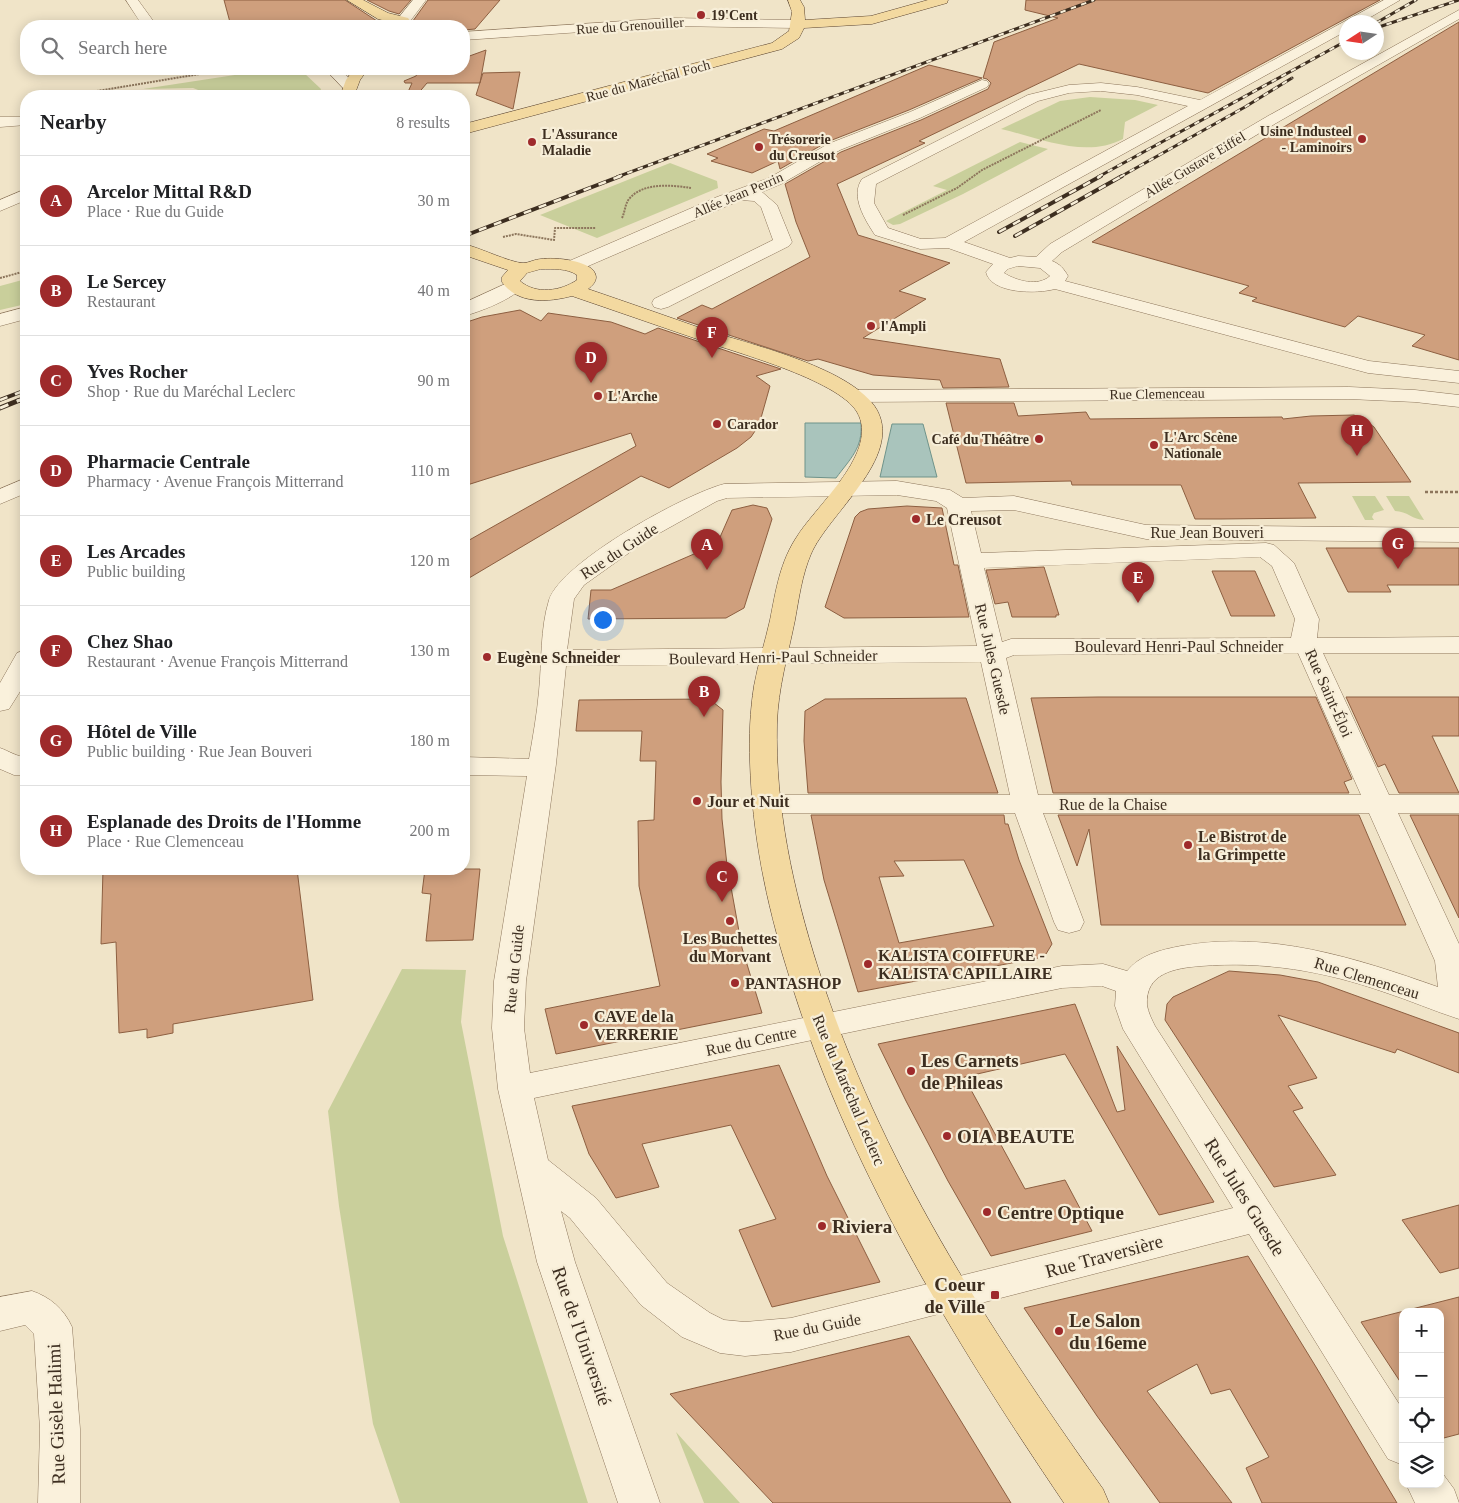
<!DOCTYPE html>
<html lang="en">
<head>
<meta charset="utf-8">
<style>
	:root { --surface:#fff; --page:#f6f6f6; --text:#202124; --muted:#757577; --line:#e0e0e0; --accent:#9e2a2b }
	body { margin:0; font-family:Georgia,serif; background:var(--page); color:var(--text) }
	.controls { position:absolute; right:15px; bottom:15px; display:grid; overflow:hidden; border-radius:10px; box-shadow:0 2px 12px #0003 }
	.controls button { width:45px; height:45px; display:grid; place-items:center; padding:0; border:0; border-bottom:1px solid var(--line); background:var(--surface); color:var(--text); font:25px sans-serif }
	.compass { position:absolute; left:1339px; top:15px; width:45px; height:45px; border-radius:50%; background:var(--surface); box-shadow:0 2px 12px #0003; rotate:258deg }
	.you { position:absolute; left:602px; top:619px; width:18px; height:18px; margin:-12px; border:4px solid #fff; border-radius:50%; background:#1a73e8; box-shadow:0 0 0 8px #1a73e833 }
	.badge { display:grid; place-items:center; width:32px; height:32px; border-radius:50%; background:var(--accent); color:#fff; font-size:16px; font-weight:700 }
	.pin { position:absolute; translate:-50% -41px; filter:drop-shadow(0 1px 2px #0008) }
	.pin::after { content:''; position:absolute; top:26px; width:18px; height:15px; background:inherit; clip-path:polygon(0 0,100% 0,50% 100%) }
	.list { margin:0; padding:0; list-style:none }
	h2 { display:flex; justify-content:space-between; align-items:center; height:65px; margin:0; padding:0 20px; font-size:21px }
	h2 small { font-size:16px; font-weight:400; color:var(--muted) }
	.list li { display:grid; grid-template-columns:32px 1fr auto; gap:15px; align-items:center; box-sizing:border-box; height:90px; padding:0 20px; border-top:1px solid var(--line) }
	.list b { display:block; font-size:19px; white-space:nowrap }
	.list p { margin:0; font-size:16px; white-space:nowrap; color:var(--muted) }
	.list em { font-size:16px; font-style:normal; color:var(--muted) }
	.icon { flex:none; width:28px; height:28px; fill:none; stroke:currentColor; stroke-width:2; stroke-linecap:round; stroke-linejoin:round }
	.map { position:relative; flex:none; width:1459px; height:1503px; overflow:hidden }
	.search { position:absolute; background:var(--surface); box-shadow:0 2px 12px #0003; left:20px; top:20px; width:450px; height:55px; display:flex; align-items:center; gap:12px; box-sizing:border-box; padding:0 18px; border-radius:20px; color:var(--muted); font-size:19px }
	.panel { position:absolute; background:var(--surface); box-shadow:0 2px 12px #0003; left:20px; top:90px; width:450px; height:785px; border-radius:20px }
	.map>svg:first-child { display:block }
	.green { fill:#c9cf9b }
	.water { fill:#a9c4bc; stroke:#6f938a }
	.building { fill:#cf9f7d; stroke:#8d5f41; fill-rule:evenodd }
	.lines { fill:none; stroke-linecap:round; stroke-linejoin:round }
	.minor-casing { stroke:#8d765c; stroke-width:1 }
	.major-casing { stroke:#5b4430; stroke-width:1 }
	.path-far1 { stroke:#8d765c; stroke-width:2; stroke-dasharray:2 1; stroke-linecap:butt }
	.path { stroke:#8d765c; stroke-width:2.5; stroke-dasharray:3 2; stroke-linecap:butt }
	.minor { fill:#faf1dc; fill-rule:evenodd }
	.major { fill:#f3d9a0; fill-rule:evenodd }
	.rail-far2-casing { stroke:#3d2e20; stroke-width:3 }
	.rail-far1-casing { stroke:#3d2e20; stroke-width:4 }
	.rail-casing { stroke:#3d2e20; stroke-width:5 }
	.rail-far2 { stroke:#f7eed8; stroke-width:2; stroke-dasharray:5.5; stroke-linecap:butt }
	.rail-far1 { stroke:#f7eed8; stroke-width:2.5; stroke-dasharray:8; stroke-linecap:butt }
	.rail { stroke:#f7eed8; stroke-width:3; stroke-dasharray:9; stroke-linecap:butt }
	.poi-dot { fill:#9e2a2b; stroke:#f7eed8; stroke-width:2 }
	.labels { text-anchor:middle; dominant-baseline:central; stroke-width:4.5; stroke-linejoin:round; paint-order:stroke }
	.far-poi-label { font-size:14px; font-weight:bold; fill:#3d2e20; stroke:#f7eed8; text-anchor:start }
	.far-street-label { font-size:14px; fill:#3d2e20; stroke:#f7eed8 }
	.poi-label { font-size:16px; font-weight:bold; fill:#3d2e20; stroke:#f7eed8; text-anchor:start }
	.street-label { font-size:16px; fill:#3d2e20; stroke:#f7eed8 }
	.near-poi-label { font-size:19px; font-weight:bold; fill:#3d2e20; stroke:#f7eed8; text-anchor:start }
	.near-street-label { font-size:19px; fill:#3d2e20; stroke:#f7eed8 }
</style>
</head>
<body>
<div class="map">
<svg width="1459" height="1503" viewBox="0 0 1459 1503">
	<rect width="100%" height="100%" fill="#f0e4c8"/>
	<!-- green -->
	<path class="green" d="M268,70l35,2 18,17 -2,7h-105l-21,-8 -50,1z
		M1090,97l45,3 23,5 -33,17 -2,17c-38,20 -83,-1 -122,-10l59,-28z
		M1020,142l28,7 -85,45 -63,30 -7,1 -7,-4 61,-31 -14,-4z
		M670,163l47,18 1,7 -121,50 -57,-23z
		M26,279v25l-26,6v-24z
		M1352,496h23l9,14 -10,3 -2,4 2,3h-9z
		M1386,496h23l15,24c-11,0 -17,-9 -29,-9z
		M402,969l64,1 -5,52 42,214 85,267h-188l-27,-79 -34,-218 -11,-95z
		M676,1432l64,71h-36z"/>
	<!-- water -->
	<path class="water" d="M805,423h56c2,25 -11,36 -25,55l-31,-1z
		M892,424h31l14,53h-57z"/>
	<!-- building -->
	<path class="building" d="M224,0h121l32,21 23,5h-169z
		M367,0h44l-12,14 -10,-3z
		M428,0h72l-25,29 -11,1v-4h-59l5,-1z
		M1026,0h354l-172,93 -129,-29 -160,77 6,2 -88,41 21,51 92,28 -51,28 27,8 -63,39 137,21 9,28 -66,1 -3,-8 -67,-5 -55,-16 -10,2 -131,-43 25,-13 10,4 98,-52 -14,-35 -11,-38 56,-32 80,-32 67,-31 3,-6 -4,-4 -4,-1 11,-36 64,-24 -33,-8z
		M1459,22v338l-47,-14 13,-11 -67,-19 -13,11 -93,-26 5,-3 -18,-5 10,-7 -157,-44z
		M486,50l-6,33h-53l-11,13 -8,-4 4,-9h-7l-1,-2 12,-5 4,-7h44v-11z
		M929,65l53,13 -73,32 -82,32 -47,27 -2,-8 -26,12 -41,-12 7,-3 -11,-4 57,-25 10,2z
		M520,72l-7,37 -37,-14 7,-22z
		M520,310l21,11 7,-8 63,9 34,12 13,-6 123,41 -25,7 14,10 -11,39 -8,12 -14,11 -68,40 -28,-12 -177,105v-38l172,-97 -5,-13 -167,53v-163l18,-6z
		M946,403h68l4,13 68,-4 4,7 192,-2 1,2 28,-3 43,-1 12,6 8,6 37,55 -113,1 18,35 -95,1h-26l-14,-34h-109l-1,-4 -105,2z
		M753,505l14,3 5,11 -28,89 -18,10 -138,1 3,-29h20l106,-46 15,-34z
		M907,506l35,2 12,57h4l11,52 -125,1 -19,-11 30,-90 5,-5 8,-3z
		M1326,548h133v37h-72l4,7h-43z
		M1044,567l15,48h-3v2h-44l-4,-15 -13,2 -9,-34z
		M1212,571h43l20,45h-44z
		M1098,697h218l36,82 -8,3 5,11h-296l-22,-95z
		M1346,697h113v39h-27l27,57h-60l-14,-29 -7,3z
		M966,698l32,95h-190l-4,-52 1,-30 20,-12z
		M709,699l14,11 -2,72 1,37 5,46 15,83 20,65 -206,41 -11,-45 115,-23 -21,-100 -1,-65 16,-1 2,-59h-16l2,-30h-66l3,-31z
		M811,815h193l1,9h3l11,36 33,84 -6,10 -8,4 -180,34 -34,-112zM964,860l30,66 -95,17 -20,-66 25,-1 -10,-15z
		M1058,815h301l47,110h-305l-12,-96 -12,37z
		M1410,815h49v103z
		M103,869h194l16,131 -140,24v9l-26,5v-9l-28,4 -3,-91 -15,2z
		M425,869h55l-7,71 -47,1 5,-47 -9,-1z
		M1229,971l51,4 38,7 141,51v40l-62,-24 -2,4 -117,-38 39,63 -29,8 15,22 -10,3 43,64 -62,12 -109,-167 2,-16 6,-7z
		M1075,1004l42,108 8,-2 -8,-64 97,156 -55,13 -94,-161 -101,23 61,112 40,-9 27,51 -101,25 -43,-75 -42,-80 -28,-57z
		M779,1065l48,111 53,106 -108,25 -33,-77 37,-11 -45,-94 -89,19 17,43 -43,11 -27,-44 -17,-48z
		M1459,1205v63l-19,5 -38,-53z
		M1248,1256l68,111 81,136h-135l-16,-35 23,-11 -39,-68 -19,5 -14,-30 -50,27 85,112h-72l-63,-87 -73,-108z
		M1459,1297v137l-19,5v-127h-37v74l-42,-64z
		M909,1336l102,167h-238l-103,-109z"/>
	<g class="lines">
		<!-- minor casing -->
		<g class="minor-casing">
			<path id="minor" d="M126,0h12l16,22 -1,4h-14l1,-4z
				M413,0h13l-18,24h-10l-2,-3z
				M1384,0h16l-38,22h-16v9l-382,211 46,16 8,-2 18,1 14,-13 218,-128 191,-106v9l-181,103 -216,130 -10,9c8,3 12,8 16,15l-3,5 304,80 90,10v12l-91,-10 -313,-84c-18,5 -64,5 -69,-17l7,-8 -45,-16 -28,1 -45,-14c-10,-15 -25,-39 -13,-56l166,-84 41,-10 32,-2 36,4 63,13zM1101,91l36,4 51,11 -243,132 -24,1 -33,-11 -14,-25 2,-19 162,-83 31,-8zM1018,266l22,2 10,8c-12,11 -33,5 -46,-3l4,-4z
				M669,18l128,2 7,4 -7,4 -128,-2 -205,14v-8z
				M325,69h15l17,18 -2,3h-10z
				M982,80l5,1 2,3 -2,3 -67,31 -80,32 -59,34 -19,8 15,13 15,37 -3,4 -121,61 -7,2 -7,-2 -2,-4 2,-4 119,-59 -12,-33 -7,-6 -13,-1 -162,70 -6,1 -6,-1 -3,-4 3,-4 150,-65 52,-19 59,-34 82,-32z
				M0,117h26v8l-26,2z
				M26,189v11l-26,11v-11z
				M514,280l7,2 2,4c-9,13 -44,26 -59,30v-13z
				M26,307v12l-26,7v-12z
				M1349,387l66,3 44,5v12l-44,-5 -66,-3 -495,3 -7,-2 -3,-4 3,-4 7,-2z
				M26,478v15l-26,11v-15z
				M897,481l53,9 13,8 51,-2 132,29 313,3v14l-313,-3 -132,-29 -43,1 10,42 285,-10 8,2 20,18 25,56 -2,19 142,-1v16h-136l66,142h70v18h-61l61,131v75c-25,-8 -50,-19 -75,-27 -60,-21 -120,-31 -183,-26 -26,2 -56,7 -54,39 1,7 5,15 8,21l248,384v55l-15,-6 -139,-225 -458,118 -46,4 -25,-3 -38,-16 -41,-32 -71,-87 -9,-7 14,51 85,241h-42l-81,-241 -39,-173 -6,-61 2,-47 33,-205 -63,-1v-18l65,2c4,-23 8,-45 10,-68 3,-30 1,-62 10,-91 12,-38 136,-106 175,-116zM897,495l39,6 11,7 30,138 -410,4 7,-51 10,-14 63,-45 70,-39 10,-3zM1260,557l12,9 23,53 -4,19 -280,1 -9,3 -18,-74zM1298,653l63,142h-323l-32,-137 8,-3zM981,662l29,133h-243l-10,3 -4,6 4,6 10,3h248l39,109 4,8 11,3 11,-3 4,-8 -41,-109h326l66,148 3,26c-82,-29 -169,-57 -257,-41 -21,4 -41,9 -54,25l-24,-7 -41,2 -532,107 -6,-45 2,-47 30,-217 10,-98zM1102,986l14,5 -1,15 8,23 110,179 -442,110 -46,4 -21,-2 -14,-7 -43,-30 -71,-85 -48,-38 -14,-62 528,-110z
				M26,650v32l-17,27 -9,2v-28l17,-30z
				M0,748c9,3 17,9 26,9v18h-12l-14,-6z
				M32,1291c18,6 32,18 40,36l8,102v74h-42l2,-74 -6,-95 -9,-9 -25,6v-34z
				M1440,1470l14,19 5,14h-44l-9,-19h34z"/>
		</g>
		<!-- major casing -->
		<g class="major-casing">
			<path id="major" d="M347,0h16l25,13 20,5 2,3 -7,4 -25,-6z
				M788,0h12l4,7 1,13 66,-4 57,-16h20l-1,3 -75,21 -68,4 -5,10 -17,11 -318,85v-10l308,-81 17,-12 3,-19z
				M354,69h14l-8,11 -6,16h-14l6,-16z
				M464,244c14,3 47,19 59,19 6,0 12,-4 18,-4 13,-2 54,1 55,18 0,5 -4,9 -8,12 41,14 81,28 121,42 44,14 145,38 168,79 26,48 -49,104 -66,144 -9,21 -12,44 -16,66 -7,35 -17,68 -18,104 -2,83 16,165 41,244 62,194 168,356 285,521l6,14h-45c-113,-167 -219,-340 -277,-534 -21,-67 -35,-137 -37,-207 -1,-25 0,-51 4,-76 4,-22 11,-44 16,-66 6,-30 10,-59 28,-85 19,-30 82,-84 59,-123 -20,-33 -126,-61 -163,-74 -41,-14 -81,-28 -122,-42 -23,6 -54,9 -70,-14v-5l6,-7 -44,-15zM541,269c12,0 26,-1 36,6v5c-16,11 -41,15 -57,1l7,-8z"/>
		</g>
		<!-- path-far1 -->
		<path class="path-far1" d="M100,92l68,1 21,3
			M67,96l163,-27
			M903,215l54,-27 25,-18 119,-60
			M622,218c3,-6 3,-14 7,-19 14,-17 43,-14 62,-11
			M503,237l13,-3 38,6 1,-12h41
			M0,278l26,-7"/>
		<!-- path -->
		<path class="path" d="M1425,492h34"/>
		<!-- minor -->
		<use href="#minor" class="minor"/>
		<!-- major -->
		<use href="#major" class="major"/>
		<!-- rail-far2 casing -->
		<g class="rail-far2-casing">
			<path id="rail-far2" d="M1376,23l40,-23
				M1376,28l83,-28
				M617,177l477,-177
				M1098,177l248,-136
				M1120,177l125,-70 47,-29"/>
		</g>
		<!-- rail-far1 casing -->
		<g class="rail-far1-casing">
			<path id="rail-far1" d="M999,232l102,-56
				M464,236l157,-60
				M1015,236l107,-60
				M0,400l26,-10
				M17,401l9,-3"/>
		</g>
		<!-- rail casing -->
		<g class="rail-casing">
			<path id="rail" d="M0,408l20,-8"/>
		</g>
		<!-- rail-far2 -->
		<use href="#rail-far2" class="rail-far2"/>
		<!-- rail-far1 -->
		<use href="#rail-far1" class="rail-far1"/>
		<!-- rail -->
		<use href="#rail" class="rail"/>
	</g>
	<!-- markers -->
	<g class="poi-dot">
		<circle cx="701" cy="15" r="5"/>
		<circle cx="1362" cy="139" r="5"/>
		<circle cx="532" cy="142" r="5"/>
		<circle cx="759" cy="147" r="5"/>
		<circle cx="871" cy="326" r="5"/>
		<circle cx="598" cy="396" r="5"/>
		<circle cx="717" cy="424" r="5"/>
		<circle cx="1039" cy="439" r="5"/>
		<circle cx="1154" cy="445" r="5"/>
		<circle cx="916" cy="519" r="5"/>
		<circle cx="487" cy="657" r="5"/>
		<circle cx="697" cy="801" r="5"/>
		<circle cx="1188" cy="845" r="5"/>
		<circle cx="730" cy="921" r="5"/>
		<circle cx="868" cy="964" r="5"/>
		<circle cx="735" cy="983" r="5"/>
		<circle cx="584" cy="1025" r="5"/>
		<circle cx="911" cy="1071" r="5"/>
		<circle cx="947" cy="1136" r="5"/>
		<circle cx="987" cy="1212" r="5"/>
		<circle cx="822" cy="1226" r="5"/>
		<rect x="990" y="1290" width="10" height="10" rx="2.5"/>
		<circle cx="1059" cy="1331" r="5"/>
	</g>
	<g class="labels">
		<!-- far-poi labels -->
		<g class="far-poi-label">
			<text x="711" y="15">19'Cent</text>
			<text x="1352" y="131" text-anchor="end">Usine Industeel<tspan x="1352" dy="16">- Laminoirs</tspan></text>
			<text x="542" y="134">L'Assurance<tspan x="542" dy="16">Maladie</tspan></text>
			<text x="769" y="139">Trésorerie<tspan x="769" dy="16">du Creusot</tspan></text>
			<text x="881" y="326">l'Ampli</text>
			<text x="608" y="396">L'Arche</text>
			<text x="727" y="424">Carador</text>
			<text x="1164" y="437">L'Arc Scène<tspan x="1164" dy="16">Nationale</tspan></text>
			<text x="1029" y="439" text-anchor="end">Café du Théâtre</text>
		</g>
		<!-- far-street labels -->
		<g class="far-street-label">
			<text transform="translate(630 26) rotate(-4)">Rue du Grenouiller</text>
			<text transform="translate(648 81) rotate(-15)">Rue du Maréchal Foch</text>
			<text transform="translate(1195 165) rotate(-31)">Allée Gustave Eiffel</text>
			<text transform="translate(738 195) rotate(-23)">Allée Jean Perrin</text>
			<text transform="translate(1157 394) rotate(-1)">Rue Clemenceau</text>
		</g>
		<!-- poi labels -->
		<g class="poi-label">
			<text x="926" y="519">Le Creusot</text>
			<text x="497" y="657">Eugène Schneider</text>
			<text x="707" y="801">Jour et Nuit</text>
			<text x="1198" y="836">Le Bistrot de<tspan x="1198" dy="18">la Grimpette</tspan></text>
			<text x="730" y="938" text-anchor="middle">Les Buchettes<tspan x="730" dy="18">du Morvant</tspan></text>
			<text x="878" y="955">KALISTA COIFFURE -<tspan x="878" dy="18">KALISTA CAPILLAIRE</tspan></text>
			<text x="745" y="983">PANTASHOP</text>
			<text x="594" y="1016">CAVE de la<tspan x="594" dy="18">VERRERIE</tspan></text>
		</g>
		<!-- street labels -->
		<g class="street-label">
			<text x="1207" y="532">Rue Jean Bouveri</text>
			<text transform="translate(619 551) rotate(-33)">Rue du Guide</text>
			<text x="1179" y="646">Boulevard Henri-Paul Schneider</text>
			<text transform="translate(773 657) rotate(-1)">Boulevard Henri-Paul Schneider</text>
			<text transform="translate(993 659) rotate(77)">Rue Jules Guesde</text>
			<text transform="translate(1329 693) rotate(66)">Rue Saint-Éloi</text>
			<text x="1113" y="804">Rue de la Chaise</text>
			<text transform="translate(514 969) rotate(-84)">Rue du Guide</text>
			<text transform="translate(1367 978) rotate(17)">Rue Clemenceau</text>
			<text transform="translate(751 1041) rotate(-12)">Rue du Centre</text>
			<text transform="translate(849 1090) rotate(67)">Rue du Maréchal Leclerc</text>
			<text transform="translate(817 1327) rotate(-11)">Rue du Guide</text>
		</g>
		<!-- near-poi labels -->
		<g class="near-poi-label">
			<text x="921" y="1060">Les Carnets<tspan x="921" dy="22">de Phileas</tspan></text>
			<text x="957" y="1136">OIA BEAUTE</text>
			<text x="997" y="1212">Centre Optique</text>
			<text x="832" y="1226">Riviera</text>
			<text x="985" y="1284" text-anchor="end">Coeur<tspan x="985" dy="22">de Ville</tspan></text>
			<text x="1069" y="1320">Le Salon<tspan x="1069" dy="22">du 16eme</tspan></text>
		</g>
		<!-- near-street labels -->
		<g class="near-street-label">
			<text transform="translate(1245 1197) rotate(58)">Rue Jules Guesde</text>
			<text transform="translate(1104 1256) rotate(-15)">Rue Traversière</text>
			<text transform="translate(582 1336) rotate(71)">Rue de l'Université</text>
			<text transform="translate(56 1414) rotate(-92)">Rue Gisèle Halimi</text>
		</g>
	</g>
</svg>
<div class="controls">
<button>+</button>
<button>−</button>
<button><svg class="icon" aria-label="locate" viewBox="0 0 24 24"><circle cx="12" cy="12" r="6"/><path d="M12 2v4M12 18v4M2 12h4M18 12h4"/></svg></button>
<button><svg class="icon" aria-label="layers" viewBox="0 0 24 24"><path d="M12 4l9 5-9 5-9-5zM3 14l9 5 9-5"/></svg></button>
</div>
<svg class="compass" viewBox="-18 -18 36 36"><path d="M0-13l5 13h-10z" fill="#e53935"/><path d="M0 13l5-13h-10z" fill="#757577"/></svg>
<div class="you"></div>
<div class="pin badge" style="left:707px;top:570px">A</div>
<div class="pin badge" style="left:704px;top:717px">B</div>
<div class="pin badge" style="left:722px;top:902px">C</div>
<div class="pin badge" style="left:591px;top:383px">D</div>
<div class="pin badge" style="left:1138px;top:603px">E</div>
<div class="pin badge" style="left:712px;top:358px">F</div>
<div class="pin badge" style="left:1398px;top:569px">G</div>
<div class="pin badge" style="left:1357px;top:456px">H</div>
<div class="search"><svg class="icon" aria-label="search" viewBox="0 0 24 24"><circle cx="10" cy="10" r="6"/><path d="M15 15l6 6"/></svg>Search here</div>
<section class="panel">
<h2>Nearby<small>8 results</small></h2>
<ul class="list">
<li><span class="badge">A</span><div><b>Arcelor Mittal R&amp;D</b><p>Place · Rue du Guide</p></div><em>30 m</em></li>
<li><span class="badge">B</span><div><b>Le Sercey</b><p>Restaurant</p></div><em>40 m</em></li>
<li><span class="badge">C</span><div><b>Yves Rocher</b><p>Shop · Rue du Maréchal Leclerc</p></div><em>90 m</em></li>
<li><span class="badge">D</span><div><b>Pharmacie Centrale</b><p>Pharmacy · Avenue François Mitterrand</p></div><em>110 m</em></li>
<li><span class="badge">E</span><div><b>Les Arcades</b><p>Public building</p></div><em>120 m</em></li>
<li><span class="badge">F</span><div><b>Chez Shao</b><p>Restaurant · Avenue François Mitterrand</p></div><em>130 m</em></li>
<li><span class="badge">G</span><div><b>Hôtel de Ville</b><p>Public building · Rue Jean Bouveri</p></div><em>180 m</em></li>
<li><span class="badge">H</span><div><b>Esplanade des Droits de l'Homme</b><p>Place · Rue Clemenceau</p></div><em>200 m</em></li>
</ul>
</section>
</div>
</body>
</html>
